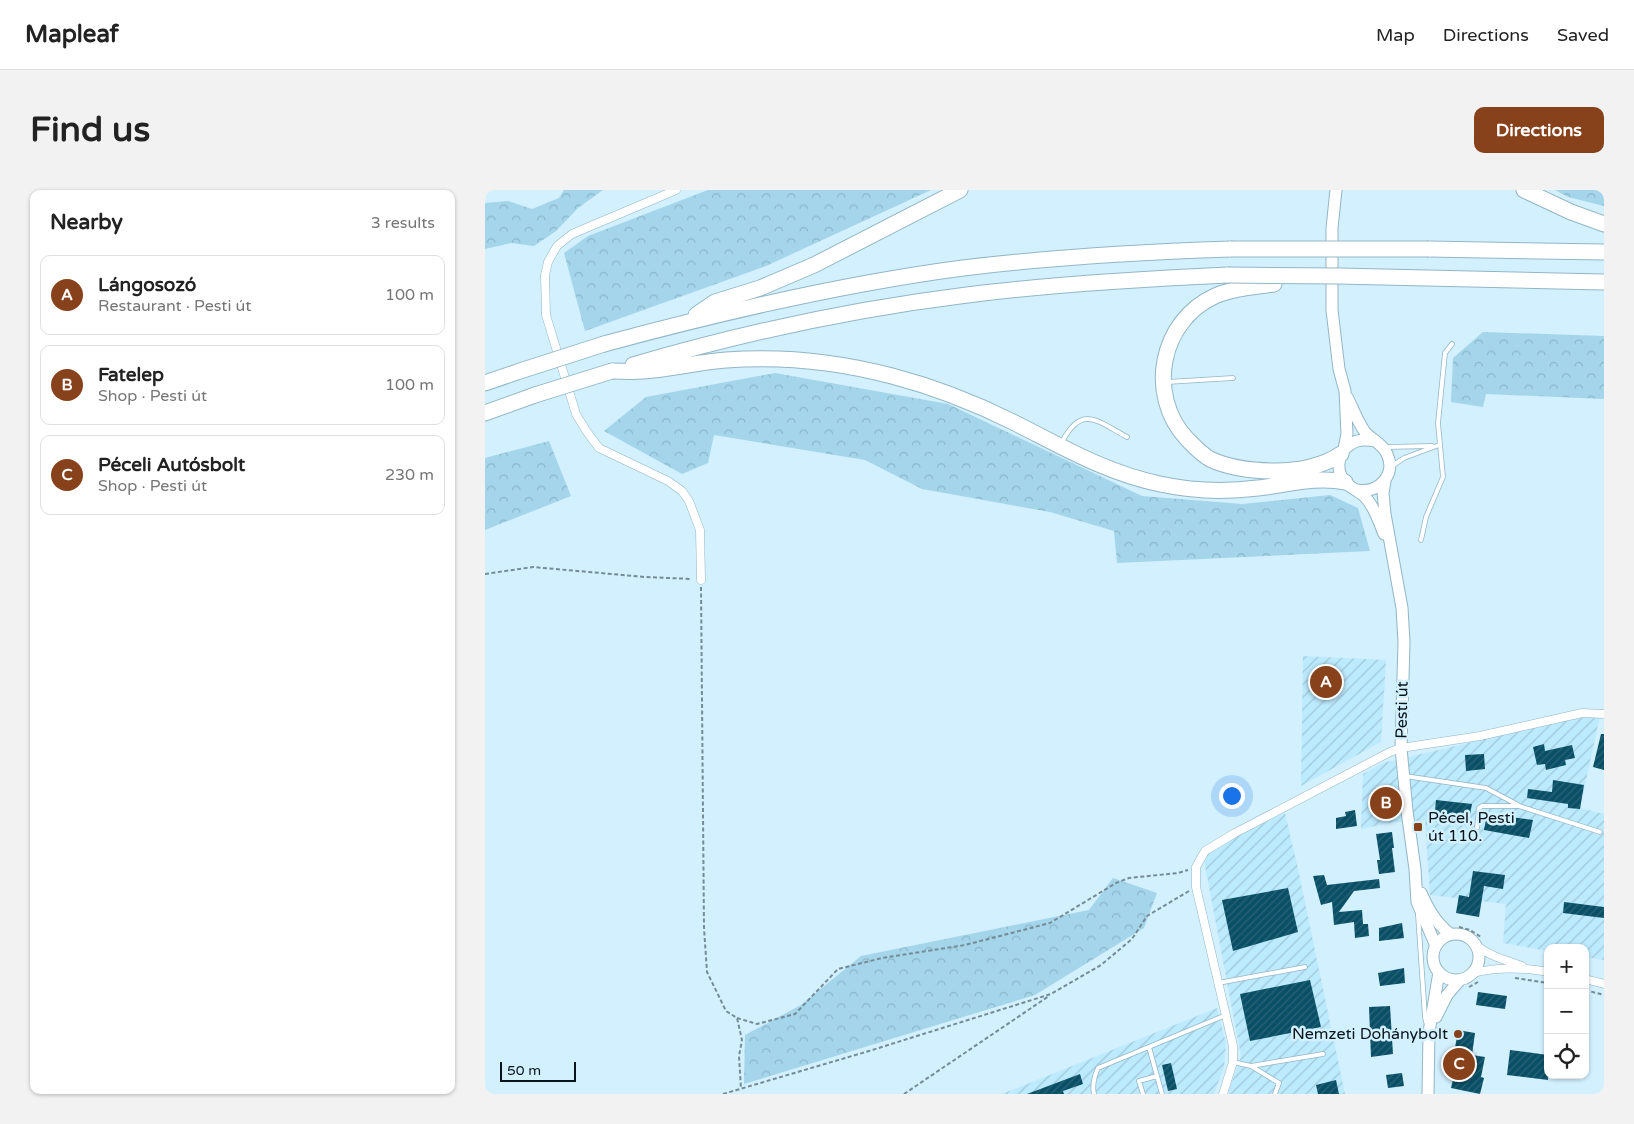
<!DOCTYPE html>
<html lang="en">
<head>
<meta charset="utf-8">
<style>
	:root { --surface:#fff; --page:#f2f2f2; --text:#222; --muted:#767676; --line:#e0e0e0; --accent:#87411b }
	body { margin:0; font-family:"Varela Round",sans-serif; background:var(--page); color:var(--text) }
	.controls { position:absolute; right:15px; bottom:15px; display:grid; overflow:hidden; border-radius:10px; box-shadow:0 1px 4px #0004 }
	.controls button { width:45px; height:45px; display:grid; place-items:center; padding:0; border:0; border-bottom:1px solid var(--line); background:var(--surface); color:var(--text); font:25px sans-serif }
	.scale { position:absolute; left:15px; bottom:12px; width:76px; box-sizing:border-box; padding-left:5px; border:2px solid #08161c; border-top:0; font-size:14px; line-height:18px; white-space:nowrap; color:#08161c; -webkit-text-stroke:4px #d2f0fe; paint-order:stroke }
	.you { position:absolute; left:746px; top:605px; width:18px; height:18px; margin:-12px; border:4px solid #fff; border-radius:50%; background:#1a73e8; box-shadow:0 0 0 8px #1a73e833 }
	.badge { display:grid; place-items:center; width:32px; height:32px; border-radius:50%; background:var(--accent); color:#fff; font-size:16px; font-weight:700 }
	.pin { position:absolute; translate:-50% -50%; border:2px solid #fff; box-shadow:0 1px 5px #0006 }
	.list { margin:0; padding:0; list-style:none }
	h2 { display:flex; justify-content:space-between; align-items:center; height:65px; margin:0; padding:0 20px; font-size:21px }
	h2 small { font-size:16px; font-weight:400; color:var(--muted) }
	.list li { display:grid; grid-template-columns:32px 1fr auto; gap:15px; align-items:center; box-sizing:border-box; height:80px; margin:0 10px 10px; padding:0 10px; border:1px solid var(--line); border-radius:10px }
	.list b { display:block; font-size:19px; white-space:nowrap }
	.list p { margin:0; font-size:16px; white-space:nowrap; color:var(--muted) }
	.list em { font-size:16px; font-style:normal; color:var(--muted) }
	.icon { flex:none; width:28px; height:28px; fill:none; stroke:currentColor; stroke-width:2; stroke-linecap:round; stroke-linejoin:round }
	.map { position:relative; flex:none; width:1119px; height:904px; overflow:hidden; border-radius:10px }
	header { display:flex; align-items:center; gap:30px; box-sizing:border-box; height:70px; padding:0 25px; background:var(--surface); border-bottom:1px solid var(--line) }
	header strong { font-size:24px }
	nav { display:flex; gap:28px; margin-inline-start:auto; font-size:18px }
	.intro { display:flex; align-items:center; justify-content:space-between; box-sizing:border-box; height:120px; padding:0 30px }
	h1 { margin:0; font-size:35px }
	.button { padding:12px 22px; border-radius:10px; background:var(--accent); color:#fff; font-size:18px; font-weight:700 }
	main { display:flex; gap:30px; padding:0 30px }
	aside { flex:1; background:var(--surface); border-radius:10px; box-shadow:0 1px 4px #0004 }
	.map>svg:first-child { display:block }
	.industrial { fill:url(#industrial-furrows) }
	.forest { fill:url(#forest-crowns) }
	.building { fill:url(#building-hatch) }
	.lines { fill:none; stroke-linecap:round; stroke-linejoin:round }
	.lane-casing { stroke:#92b6c6; stroke-width:5.5 }
	.street-casing { stroke:#92b6c6; stroke-width:9 }
	.secondary-casing { stroke:#92b6c6; stroke-width:13 }
	.highway-casing { stroke:#92b6c6; stroke-width:17 }
	.path { stroke:#758c96; stroke-width:2; stroke-dasharray:4 2.5; stroke-linecap:butt }
	.lane { stroke:#fff; stroke-width:4 }
	.street { stroke:#fff; stroke-width:8 }
	.secondary { stroke:#fff; stroke-width:11 }
	.highway { stroke:#fff; stroke-width:15 }
	.highway-bridge-casing { stroke:#92b6c6; stroke-width:17; stroke-linecap:butt }
	.highway-bridge { stroke:#fff; stroke-width:15 }
	.poi-dot { fill:#87411b; stroke:#d2f0fe; stroke-width:2 }
	.labels { text-anchor:middle; dominant-baseline:central; stroke-width:5; stroke-linejoin:round; paint-order:stroke }
	.street-label { font-size:16px; fill:#08161c; stroke:#d2f0fe }
	.poi-label { font-size:16px; fill:#08161c; stroke:#d2f0fe; text-anchor:start }
</style>
</head>
<body>
<header>
<strong>Mapleaf</strong>
<nav><a>Map</a><a>Directions</a><a>Saved</a></nav>
</header>
<div class="intro"><h1>Find us</h1><a class="button">Directions</a></div>
<main>
<aside>
<h2>Nearby<small>3 results</small></h2>
<ul class="list">
<li><span class="badge">A</span><div><b>Lángosozó</b><p>Restaurant · Pesti út</p></div><em>100 m</em></li>
<li><span class="badge">B</span><div><b>Fatelep</b><p>Shop · Pesti út</p></div><em>100 m</em></li>
<li><span class="badge">C</span><div><b>Péceli Autósbolt</b><p>Shop · Pesti út</p></div><em>230 m</em></li>
</ul>
</aside>
<div class="map">
<svg width="1119" height="904" viewBox="0 0 1119 904">
	<defs>
		<pattern id="industrial-furrows" width="10" height="10" patternUnits="userSpaceOnUse" patternTransform="scale(1.25)"><rect width="10" height="10" fill="#bceafe"/><path d="M-1 1l2-2M0 10L10 0M9 11l2-2" fill="none" stroke="#a0c8d9"/></pattern>
		<pattern id="forest-crowns" width="20" height="18" patternUnits="userSpaceOnUse" patternTransform="scale(1.25)"><rect width="20" height="18" fill="#a4d5eb"/><path d="M2 6a3 3 0 1 1 6 0M12 15a3 3 0 1 1 6 0" fill="none" stroke="#8cb6c9"/></pattern>
		<pattern id="building-hatch" width="6" height="6" patternUnits="userSpaceOnUse" patternTransform="scale(1.25)"><rect width="6" height="6" fill="#094f66"/><path d="M-1 1l2-2M0 6l6-6M5 7l2-2" fill="none" stroke="#2b6477"/></pattern>
	</defs>
	<rect width="100%" height="100%" fill="#d2f0fe"/>
	<!-- industrial -->
	<path class="industrial" d="M818,466l83,4 -5,82 -80,44z
		M1115,526l-20,92 24,6v146l-19,-3v-9h-37v3l-45,-8 3,-39 -76,-9 -5,-74 -30,1 -34,7 2,-55 20,-11 188,-44z
		M800,623l13,56 47,225h-117l13,-38 -39,-206z
		M732,818l9,35 -2,24 -10,27h-212z"/>
	<!-- forest -->
	<path class="forest" d="M79,0h39l-25,18 -22,23 -22,15 -23,-3 -26,6v-46l23,-2 24,8 27,-11z
		M223,0h223l-165,76 -181,65 -21,-78 24,-17z
		M1070,0h49v16l-36,-9z
		M998,142l121,4v63l-118,-5 -3,13 -32,-5 2,-44z
		M290,183l173,31 194,92 100,8 88,-9 28,13 12,43 -253,12 -3,-32 -64,-19 -128,-23 -57,-29 -151,-25 -6,28 -26,11 -78,-43 42,-34z
		M64,251l22,55 -86,34v-72z
		M628,688l44,15 -13,35 -109,67 -291,89 1,-49 56,-30 60,-49 228,-46z"/>
	<!-- building -->
	<path class="building" d="M835,481l12,1 -1,22 -13,-1z
		M1116,544h3v36l-11,-3z
		M1059,554l1,7 27,-6 3,13 -10,2 1,5 -20,5 -1,-6 -8,1 -4,-18z
		M999,564l1,15 -19,2 -1,-16z
		M1068,590l31,5 -4,24 -12,-1v-4l-41,-6 1,-9 24,3z
		M951,610l36,4 -4,21 -34,-4z
		M870,620l2,16 -21,3v-11l10,-2 -1,-4z
		M1002,624l46,6 -4,18 -45,-8z
		M907,642l2,16h-2l3,24 -16,2 -2,-14h3l-4,-26z
		M988,681l32,4 -2,14 -19,-3 -5,31 -23,-4 3,-18 10,2z
		M839,685l3,10 52,-6 1,9 -26,3 -15,21 23,-2 1,14h5l1,12 -14,2 -1,-16 -20,3 -2,-23 -11,3 -8,-29z
		M803,698l10,44 -65,19 -11,-51z
		M1079,712l40,5v11l-41,-5z
		M917,733l2,15 -25,3v-13z
		M919,778l1,15 -25,3 -2,-13z
		M825,790l11,47 -71,14 -10,-47z
		M993,802l29,4 -2,13 -29,-4z
		M905,816l3,48 -22,3 -2,-50z
		M973,840l17,3 -3,22 13,2 -4,20 3,1 -4,16 -29,-6 5,-22h-4z
		M1025,860l38,5v25l-41,-5z
		M686,873l6,26 -9,2 -6,-26z
		M917,883l2,13 -16,2 -2,-13z
		M595,884l3,10 -20,7 1,3h-37z
		M851,890l3,14h-21l-2,-9z"/>
	<g class="lines">
		<!-- lane casing -->
		<g class="lane-casing">
			<path id="lane" d="M682,192l66,-4
				M577,252c20,-38 35,-21 65,-5
				M901,257l46,-1
				M907,276l12,-8 35,-13
				M936,350l5,-23 17,-40 -5,-54 7,-70 7,-9
				M920,586l81,12 32,17
				M992,638l2,-20 3,-2h37l81,26
				M933,725l7,102 1,5
				M733,793l87,-16
				M664,857l13,47
				M748,872l18,4 28,17 -4,11
				M766,876l72,-12
				M609,904c-2,-9 0,-17 4,-26l128,-53
				M658,904l-4,-13 18,-5"/>
		</g>
		<!-- street casing -->
		<g class="street-casing">
			<path id="street" d="M191,0l-104,44 -15,12 -9,16 -3,13 1,40 30,99 11,18 12,16 69,33 14,10 7,10 11,29 1,50
				M991,755c13,11 29,15 46,21
				M987,783c25,-6 50,-6 76,-1
				M1100,789l19,5
				M738,904l10,-32v-16l-37,-159v-20l9,-16 30,-18 155,-81 11,-4 79,-12 102,-23 22,1"/>
		</g>
		<!-- secondary casing -->
		<g class="secondary-casing">
			<path id="secondary" d="M851,0l-4,38v82l7,59 6,22 2,43 -3,15
				M862,207c6,11 10,24 18,35 7,8 18,12 22,22 10,21 -9,40 -30,36
				M889,251c-9,-2 -18,-2 -26,5 -12,9 -12,28 -1,38 7,6 14,8 19,14 9,10 13,24 18,36
				M900,291l-2,12 2,21 17,94 2,34 -3,106 6,63 8,58 2,33 19,44
				M936,703c8,17 14,29 29,41
				M948 767a23 23 0 1 1 46 0a23 23 0 1 1-46 0Z
				M951,827l11,-22 13,-15
				M943,904l1,-62 10,-60"/>
		</g>
		<!-- highway casing -->
		<g class="highway-casing">
			<path id="highway" d="M1039,0l47,22 33,12
				M944,59l175,3
				M854,86l265,6
				M789,94c-20,3 -41,4 -59,12 -55,25 -69,99 -28,143 7,7 14,15 23,20 21,10 44,12 66,12 22,0 48,-5 65,-17
				M211,125l19,-13 45,-14 54,-23 146,-75
				M119,154c118,-32 237,-60 359,-76 89,-11 178,-16 268,-19
				M148,175c109,-32 221,-56 334,-70 87,-11 174,-16 261,-20
				M127,181c10,0 21,1 31,0 28,-2 55,-9 83,-11 54,-4 113,2 166,16 42,11 83,27 121,46 48,24 93,51 147,62 32,7 66,8 98,4 29,-3 58,-12 87,-6
				M0,193l35,-12
				M0,223l50,-18"/>
		</g>
		<!-- path -->
		<path class="path" d="M0,384l48,-7 112,10 47,2
			M216,397l3,341 3,44 19,39 11,7 5,22 -3,16 2,33
			M974,737l11,3 11,7
			M1030,788l33,5
			M984,797l9,-5
			M1100,800l19,5
			M252,828l20,6 38,-10 43,-45 44,-11 83,-13 85,-22 66,-40 13,-5 49,-5 10,-3
			M238,904l146,-43 182,-57 50,-29 31,-26 15,-23 42,-25
			M419,904l145,-98"/>
		<!-- lane -->
		<use href="#lane" class="lane"/>
		<!-- street -->
		<use href="#street" class="street"/>
		<!-- secondary -->
		<use href="#secondary" class="secondary"/>
		<!-- highway -->
		<use href="#highway" class="highway"/>
		<!-- highway-bridge casing -->
		<g class="highway-bridge-casing">
			<path id="highway-bridge" d="M746,59h198
				M743,85l111,1
				M35,181l84,-27
				M50,205l77,-24"/>
		</g>
		<!-- highway-bridge -->
		<use href="#highway-bridge" class="highway-bridge"/>
	</g>
	<!-- markers -->
	<g class="poi-dot">
		<rect x="928" y="632" width="10" height="10" rx="2.5"/>
		<circle cx="973" cy="844" r="5"/>
	</g>
	<g class="labels">
		<!-- street labels -->
		<g class="street-label">
			<text transform="translate(917 520) rotate(-89)">Pesti út</text>
		</g>
		<!-- poi labels -->
		<g class="poi-label">
			<text x="943" y="628">Pécel, Pesti<tspan x="943" dy="18">út 110.</tspan></text>
			<text x="963" y="844" text-anchor="end">Nemzeti Dohánybolt</text>
		</g>
	</g>
</svg>
<div class="controls">
<button>+</button>
<button>−</button>
<button><svg class="icon" aria-label="locate" viewBox="0 0 24 24"><circle cx="12" cy="12" r="6"/><path d="M12 2v4M12 18v4M2 12h4M18 12h4"/></svg></button>
</div>
<div class="scale">50 m</div>
<div class="you"></div>
<div class="pin badge" style="left:841px;top:492px">A</div>
<div class="pin badge" style="left:901px;top:613px">B</div>
<div class="pin badge" style="left:974px;top:874px">C</div>
</div>
</main>
</body>
</html>
